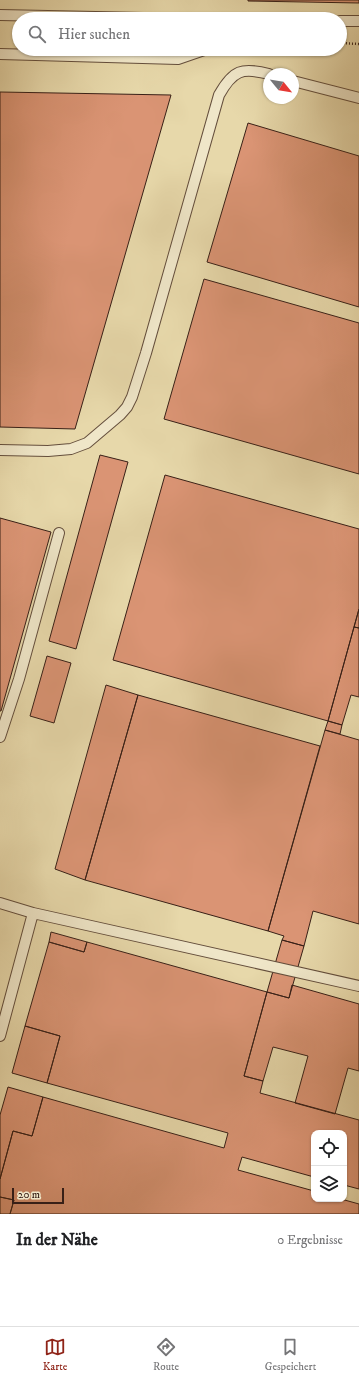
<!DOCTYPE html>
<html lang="de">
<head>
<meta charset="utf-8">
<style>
	:root { --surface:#fff; --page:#f6f6f6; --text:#202124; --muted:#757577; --line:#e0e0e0; --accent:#8f2418 }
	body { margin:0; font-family:"IM FELL DW Pica",serif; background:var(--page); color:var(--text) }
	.controls { position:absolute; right:12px; bottom:12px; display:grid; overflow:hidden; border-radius:8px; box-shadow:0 1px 3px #0004 }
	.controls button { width:36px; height:36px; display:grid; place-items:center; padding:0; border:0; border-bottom:1px solid var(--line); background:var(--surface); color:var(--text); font:20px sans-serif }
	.compass { position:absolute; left:263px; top:68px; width:36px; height:36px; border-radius:50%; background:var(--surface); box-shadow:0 1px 3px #0004; rotate:120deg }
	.scale { position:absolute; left:12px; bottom:10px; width:52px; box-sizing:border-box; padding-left:4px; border:2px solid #382017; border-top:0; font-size:11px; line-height:14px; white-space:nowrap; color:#382017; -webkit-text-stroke:3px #efe6c8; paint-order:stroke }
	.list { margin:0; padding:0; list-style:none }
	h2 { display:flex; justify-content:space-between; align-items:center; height:52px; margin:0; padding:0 16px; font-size:17px }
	h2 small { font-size:13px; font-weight:400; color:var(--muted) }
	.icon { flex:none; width:22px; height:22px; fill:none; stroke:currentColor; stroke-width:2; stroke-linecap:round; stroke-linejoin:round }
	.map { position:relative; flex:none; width:359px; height:1214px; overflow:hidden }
	.search { position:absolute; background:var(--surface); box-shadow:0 1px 3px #0004; left:12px; right:12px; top:12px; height:44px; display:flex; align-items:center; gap:10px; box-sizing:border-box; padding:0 14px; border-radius:22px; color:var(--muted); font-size:15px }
	.sheet { height:112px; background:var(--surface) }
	nav { display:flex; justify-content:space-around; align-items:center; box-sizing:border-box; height:56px; border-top:1px solid var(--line); background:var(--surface); font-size:11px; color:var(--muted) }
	nav a { display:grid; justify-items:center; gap:2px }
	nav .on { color:var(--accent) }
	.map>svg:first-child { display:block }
	.building { fill:#da9474; stroke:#382017 }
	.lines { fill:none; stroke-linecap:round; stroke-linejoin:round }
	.service-casing { stroke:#644e3c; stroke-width:12 }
	.path { stroke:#382017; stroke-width:2.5; stroke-dasharray:1 2; stroke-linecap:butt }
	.service { stroke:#efe6c8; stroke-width:10 }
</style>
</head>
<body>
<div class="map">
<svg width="359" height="1214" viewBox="0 0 359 1214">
	<rect width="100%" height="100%" fill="#e7d8aa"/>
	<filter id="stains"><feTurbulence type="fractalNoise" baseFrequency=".005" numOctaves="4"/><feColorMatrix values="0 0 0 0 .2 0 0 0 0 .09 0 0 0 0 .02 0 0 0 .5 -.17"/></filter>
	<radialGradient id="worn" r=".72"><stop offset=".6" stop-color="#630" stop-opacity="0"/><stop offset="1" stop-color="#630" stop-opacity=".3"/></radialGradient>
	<!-- building -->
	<path class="building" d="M248,0h111v3l-111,-2z
		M0,92l171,3 -96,334 -75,-2z
		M248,123l111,33v151l-152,-45z
		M204,279l155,44v151l-195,-55z
		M100,455l28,7 -52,187 -27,-8z
		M165,475l194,54v80l-31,112 -215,-61z
		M0,518l51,14 -50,179h-1z
		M359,609v19l-5,-1z
		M354,627l5,1v69l-8,-2 -9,30 -14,-4z
		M47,656l24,7 -17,60 -24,-7z
		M106,685l32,10 -53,185 -30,-11z
		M138,695l182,51 -52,185 -183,-51z
		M328,721l14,4 -2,9 -15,-4z
		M325,730l34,10v184l-46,-13 -9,35 -22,-6 2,-4 -16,-5z
		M51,932l36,10 -3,10 -35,-10z
		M282,940l22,6 -15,52 -22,-6z
		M49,942l35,10 3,-10 180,50 -23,84 19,5 -3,12 99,27v69l-15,-4v-52h-30v44l-72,-20 -4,13 76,21v8h27l18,5v10h-349l4,-14 -14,-3v-18l13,-48 19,5 11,-39 181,51 4,-15 -181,-50 13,-47 -35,-10z
		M292,985l67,19v67l-11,-3 -13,46 -40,-11 13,-47 -35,-9 -10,34 -19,-5 23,-84 22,6z
		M25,1026l35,10 -13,47 -35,-10z
		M8,1087l35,10 -11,39 -19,-5 -13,48v-64z
		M0,1197l14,3 -4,14h-10z"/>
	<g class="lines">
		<!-- service casing -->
		<g class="service-casing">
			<path id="service" d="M0,15l191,4
				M340,21h19
				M0,54l178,5 29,-10
				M293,81l66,17
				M0,450l48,1 23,-2 16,-6 33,-28 7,-8 5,-10 14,-44 73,-258c14,-25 23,-28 50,-21
				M0,737l19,-58 40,-146
				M0,903l33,10 -33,123
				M33,913l326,73"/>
		</g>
		<!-- path -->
		<path class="path" d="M340,43l19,1"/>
		<!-- service -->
		<use href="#service" class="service"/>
	</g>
	<rect width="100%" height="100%" filter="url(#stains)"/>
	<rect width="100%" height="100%" fill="url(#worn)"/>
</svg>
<div class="controls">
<button><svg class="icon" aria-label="locate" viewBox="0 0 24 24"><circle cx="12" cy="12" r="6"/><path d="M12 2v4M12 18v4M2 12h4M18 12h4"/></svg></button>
<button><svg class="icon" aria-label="layers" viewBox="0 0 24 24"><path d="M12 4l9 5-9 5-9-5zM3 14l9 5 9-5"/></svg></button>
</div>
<svg class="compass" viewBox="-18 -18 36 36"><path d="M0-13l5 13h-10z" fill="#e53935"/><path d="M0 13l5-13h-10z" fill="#757577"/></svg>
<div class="scale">20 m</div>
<div class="search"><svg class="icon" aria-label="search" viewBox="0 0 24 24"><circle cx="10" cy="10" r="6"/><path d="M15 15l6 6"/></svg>Hier suchen</div>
</div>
<section class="sheet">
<h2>In der Nähe<small>0 Ergebnisse</small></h2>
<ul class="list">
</ul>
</section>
<nav>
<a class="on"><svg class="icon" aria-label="map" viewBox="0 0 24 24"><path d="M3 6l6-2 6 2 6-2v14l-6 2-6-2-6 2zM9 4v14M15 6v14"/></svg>Karte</a>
<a><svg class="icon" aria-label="directions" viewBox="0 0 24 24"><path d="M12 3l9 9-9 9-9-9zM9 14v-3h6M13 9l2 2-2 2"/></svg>Route</a>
<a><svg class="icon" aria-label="saved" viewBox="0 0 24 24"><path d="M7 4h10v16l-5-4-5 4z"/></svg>Gespeichert</a>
</nav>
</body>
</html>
